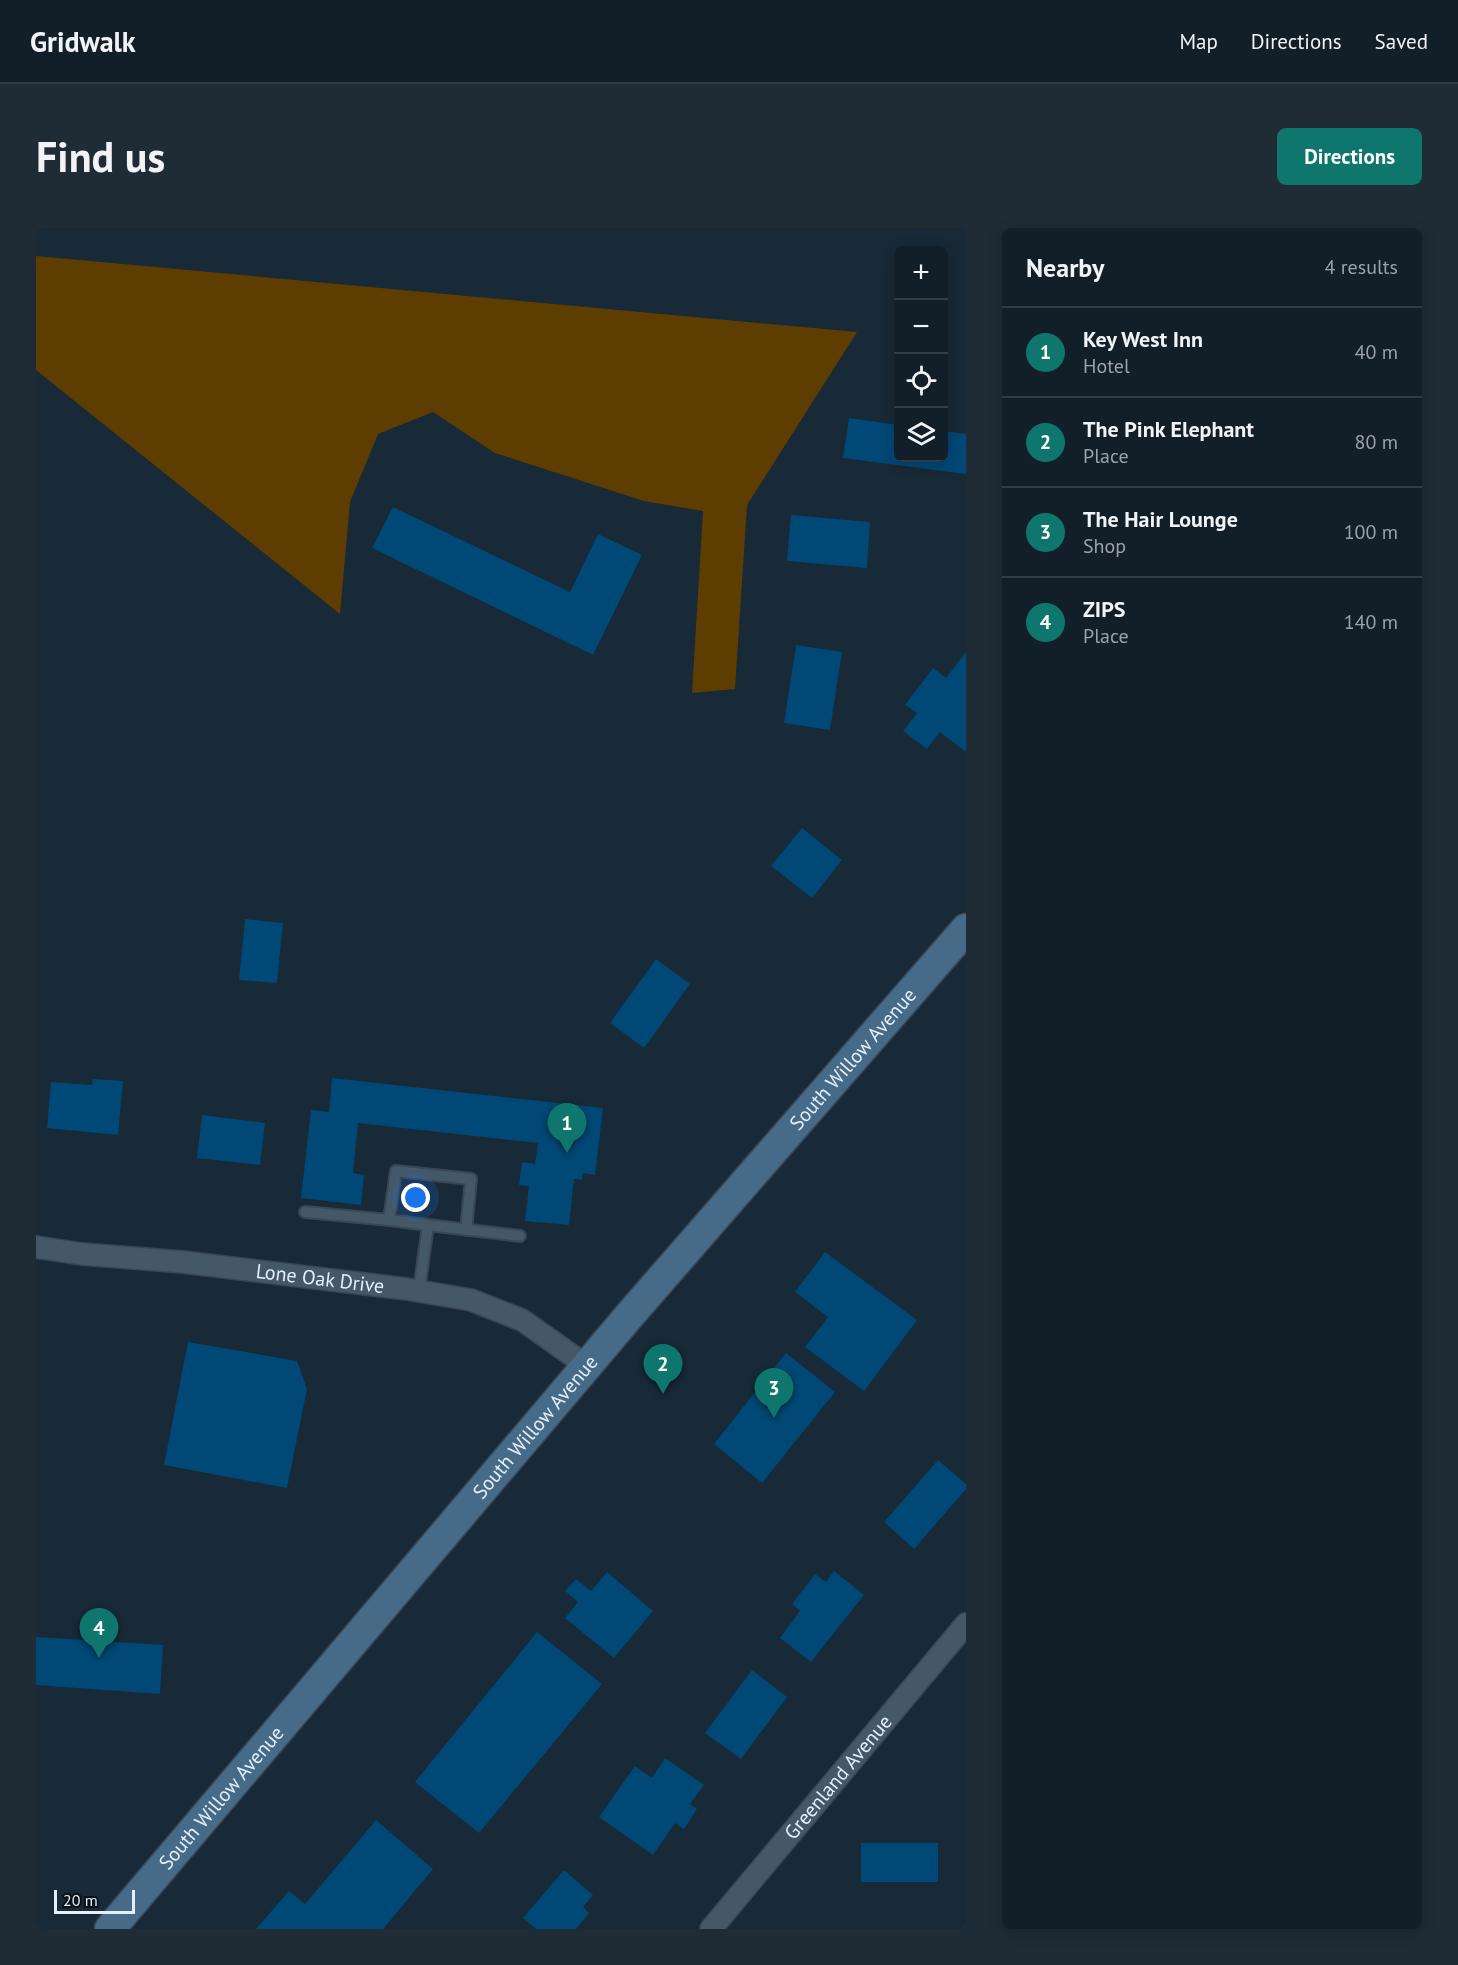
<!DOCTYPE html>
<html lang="en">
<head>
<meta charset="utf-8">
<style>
	:root { --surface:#121f29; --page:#1f2c35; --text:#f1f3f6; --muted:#9ca2a8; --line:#313d46; --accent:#0f766e }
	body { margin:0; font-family:"PT Sans",sans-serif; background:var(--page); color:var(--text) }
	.controls { position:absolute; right:18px; top:18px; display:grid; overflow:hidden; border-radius:9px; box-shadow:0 3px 15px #0003 }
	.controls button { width:54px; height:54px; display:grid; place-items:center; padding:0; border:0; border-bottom:2px solid var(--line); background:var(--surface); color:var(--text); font:30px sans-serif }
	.scale { position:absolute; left:18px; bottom:15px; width:81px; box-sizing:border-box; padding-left:6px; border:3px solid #e4eff9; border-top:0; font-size:16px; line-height:21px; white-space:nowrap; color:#e4eff9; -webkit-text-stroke:4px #091117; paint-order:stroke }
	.you { position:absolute; left:380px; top:970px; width:21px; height:21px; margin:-15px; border:4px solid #fff; border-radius:50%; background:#1a73e8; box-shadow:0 0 0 9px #1a73e833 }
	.badge { display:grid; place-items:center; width:39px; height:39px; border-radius:50%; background:var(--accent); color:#fff; font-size:20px; font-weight:700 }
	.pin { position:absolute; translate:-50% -50px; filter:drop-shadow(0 2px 3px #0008) }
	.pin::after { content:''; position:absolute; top:32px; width:21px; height:18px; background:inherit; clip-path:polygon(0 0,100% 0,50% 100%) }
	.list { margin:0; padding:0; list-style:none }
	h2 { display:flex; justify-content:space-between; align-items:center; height:78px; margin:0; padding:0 24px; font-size:26px }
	h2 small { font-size:20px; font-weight:400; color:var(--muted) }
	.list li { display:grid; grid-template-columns:39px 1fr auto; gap:18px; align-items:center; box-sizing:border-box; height:90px; padding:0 24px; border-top:2px solid var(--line) }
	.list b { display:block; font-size:22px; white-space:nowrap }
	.list p { margin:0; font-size:20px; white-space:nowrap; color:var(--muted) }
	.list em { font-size:20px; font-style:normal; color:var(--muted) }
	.icon { flex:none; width:33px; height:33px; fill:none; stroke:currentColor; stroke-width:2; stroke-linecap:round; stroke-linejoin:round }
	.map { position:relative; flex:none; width:930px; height:1701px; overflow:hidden; border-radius:9px }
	header { display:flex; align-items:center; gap:36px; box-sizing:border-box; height:84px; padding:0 30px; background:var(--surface); border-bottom:2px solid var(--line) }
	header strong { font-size:28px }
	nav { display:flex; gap:33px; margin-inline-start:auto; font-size:21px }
	.intro { display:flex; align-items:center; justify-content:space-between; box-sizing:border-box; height:144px; padding:0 36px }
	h1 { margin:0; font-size:42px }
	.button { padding:15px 27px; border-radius:9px; background:var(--accent); color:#fff; font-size:21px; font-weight:700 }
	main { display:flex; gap:36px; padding:0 36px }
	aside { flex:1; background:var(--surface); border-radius:9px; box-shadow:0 3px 15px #0003 }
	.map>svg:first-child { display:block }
	.green { fill:#5d3e00 }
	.building { fill:#004875 }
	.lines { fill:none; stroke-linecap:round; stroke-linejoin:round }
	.lane-casing { stroke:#394653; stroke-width:14 }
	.street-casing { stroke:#394653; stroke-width:24 }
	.secondary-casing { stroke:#394653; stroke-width:33 }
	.lane { stroke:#455868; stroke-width:10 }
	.street { stroke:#455868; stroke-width:21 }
	.secondary { stroke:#456b89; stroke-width:30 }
	.labels { text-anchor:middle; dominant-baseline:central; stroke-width:5; stroke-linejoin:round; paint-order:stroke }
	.street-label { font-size:20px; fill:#e4eff9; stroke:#091117 }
</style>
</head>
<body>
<header>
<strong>Gridwalk</strong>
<nav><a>Map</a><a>Directions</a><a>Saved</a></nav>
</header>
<div class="intro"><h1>Find us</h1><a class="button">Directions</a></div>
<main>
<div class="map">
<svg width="930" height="1701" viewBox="0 0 930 1701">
	<rect width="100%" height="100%" fill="#182937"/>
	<!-- green -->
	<path class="green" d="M0,28l821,76 -110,173 -12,184 -43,4 11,-182 -59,-10 -149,-48 -62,-41 -55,22 -28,68 -10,112 -304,-244z"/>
	<!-- building -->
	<path class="building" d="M813,190l49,7v33h46v-27l22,3v40l-123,-16z
		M357,279l177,85 28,-58 44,21 -49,100 -221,-107z
		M755,287l79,7 -3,46 -80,-7z
		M760,417l46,7 -12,78 -46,-7z
		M930,424v100l-26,-20 -13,17 -24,-18 14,-18 -12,-8 28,-37 13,10z
		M766,600l40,32 -30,38 -41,-32z
		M209,691l38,4 -6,60 -38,-3z
		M620,731l34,25 -46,64 -34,-25z
		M296,850l271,30 -8,67 -12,-2 -1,7 -8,-1 -5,46 -44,-4 4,-35 -10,-1 3,-23 13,2 3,-21 -180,-20 -5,50 11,2 -3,30 -60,-7 10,-88 18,2z
		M57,851l30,2 -5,54 -71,-7 4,-46 41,3z
		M166,887l63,8 -5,42 -63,-7z
		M789,1024l92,68 -53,71 -59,-44 23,-30 -33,-25z
		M152,1114l109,19 10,28 -20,99 -123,-23z
		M750,1125l49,39 -73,91 -48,-39z
		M902,1232l28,24v5l-52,60 -30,-27z
		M798,1343l30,24 -53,67 -31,-24 20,-27 -8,-7 23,-30 11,8z
		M571,1344l46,39 -39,47 -49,-40 13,-16 -13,-11 11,-12 15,12z
		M501,1404l65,52 -123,149 -64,-51z
		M0,1409l127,8 -3,49 -124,-9z
		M716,1442l35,27 -46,62 -36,-26z
		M629,1530l39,27 -14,19 7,5 -13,20 -9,-6 -22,32 -54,-38 36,-51 17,12z
		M340,1592l57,49 -50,60h-127l33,-38 16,13z
		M825,1615h77v39h-77z
		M528,1642l29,25 -10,12 6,6 -13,16h-40l-13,-11z"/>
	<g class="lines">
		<!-- lane casing -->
		<g class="lane-casing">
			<path id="lane" d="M269,984l84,8
				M392,997l-39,-5 7,-49 75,8 -5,51
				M383,1063l9,-66 92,11"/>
		</g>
		<!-- street casing -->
		<g class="street-casing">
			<g id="street">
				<path id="s1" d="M0,1019l46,7 101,8 224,27 64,11 51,20 65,46"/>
				<path id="s2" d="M675,1701l255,-305"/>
			</g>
		</g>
		<!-- secondary casing -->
		<g class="secondary-casing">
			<g id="secondary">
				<path id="s3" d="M74,1701l519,-613 337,-387"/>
			</g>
		</g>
		<!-- lane -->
		<use href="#lane" class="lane"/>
		<!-- street -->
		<use href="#street" class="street"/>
		<!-- secondary -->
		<use href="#secondary" class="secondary"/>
	</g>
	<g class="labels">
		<!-- street labels -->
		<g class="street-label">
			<text stroke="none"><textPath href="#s3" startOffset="1144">South Willow Avenue</textPath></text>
			<text stroke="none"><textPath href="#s1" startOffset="286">Lone Oak Drive</textPath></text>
			<text stroke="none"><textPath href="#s3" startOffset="658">South Willow Avenue</textPath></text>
			<text stroke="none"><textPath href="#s2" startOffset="198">Greenland Avenue</textPath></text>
			<text stroke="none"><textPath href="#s3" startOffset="172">South Willow Avenue</textPath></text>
		</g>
	</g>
</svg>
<div class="controls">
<button>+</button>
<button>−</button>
<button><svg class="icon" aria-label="locate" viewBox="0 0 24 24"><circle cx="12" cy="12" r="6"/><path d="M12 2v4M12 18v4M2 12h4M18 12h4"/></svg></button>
<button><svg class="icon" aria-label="layers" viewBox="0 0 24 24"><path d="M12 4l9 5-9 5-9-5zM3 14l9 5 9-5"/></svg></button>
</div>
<div class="scale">20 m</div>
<div class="you"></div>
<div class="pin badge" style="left:531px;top:925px">1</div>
<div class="pin badge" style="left:627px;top:1166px">2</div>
<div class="pin badge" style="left:738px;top:1190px">3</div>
<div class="pin badge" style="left:63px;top:1430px">4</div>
</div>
<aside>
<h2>Nearby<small>4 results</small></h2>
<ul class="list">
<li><span class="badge">1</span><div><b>Key West Inn</b><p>Hotel</p></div><em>40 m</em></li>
<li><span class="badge">2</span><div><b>The Pink Elephant</b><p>Place</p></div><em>80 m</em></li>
<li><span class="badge">3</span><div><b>The Hair Lounge</b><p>Shop</p></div><em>100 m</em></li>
<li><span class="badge">4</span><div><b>ZIPS</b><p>Place</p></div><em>140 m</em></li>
</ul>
</aside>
</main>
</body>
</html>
